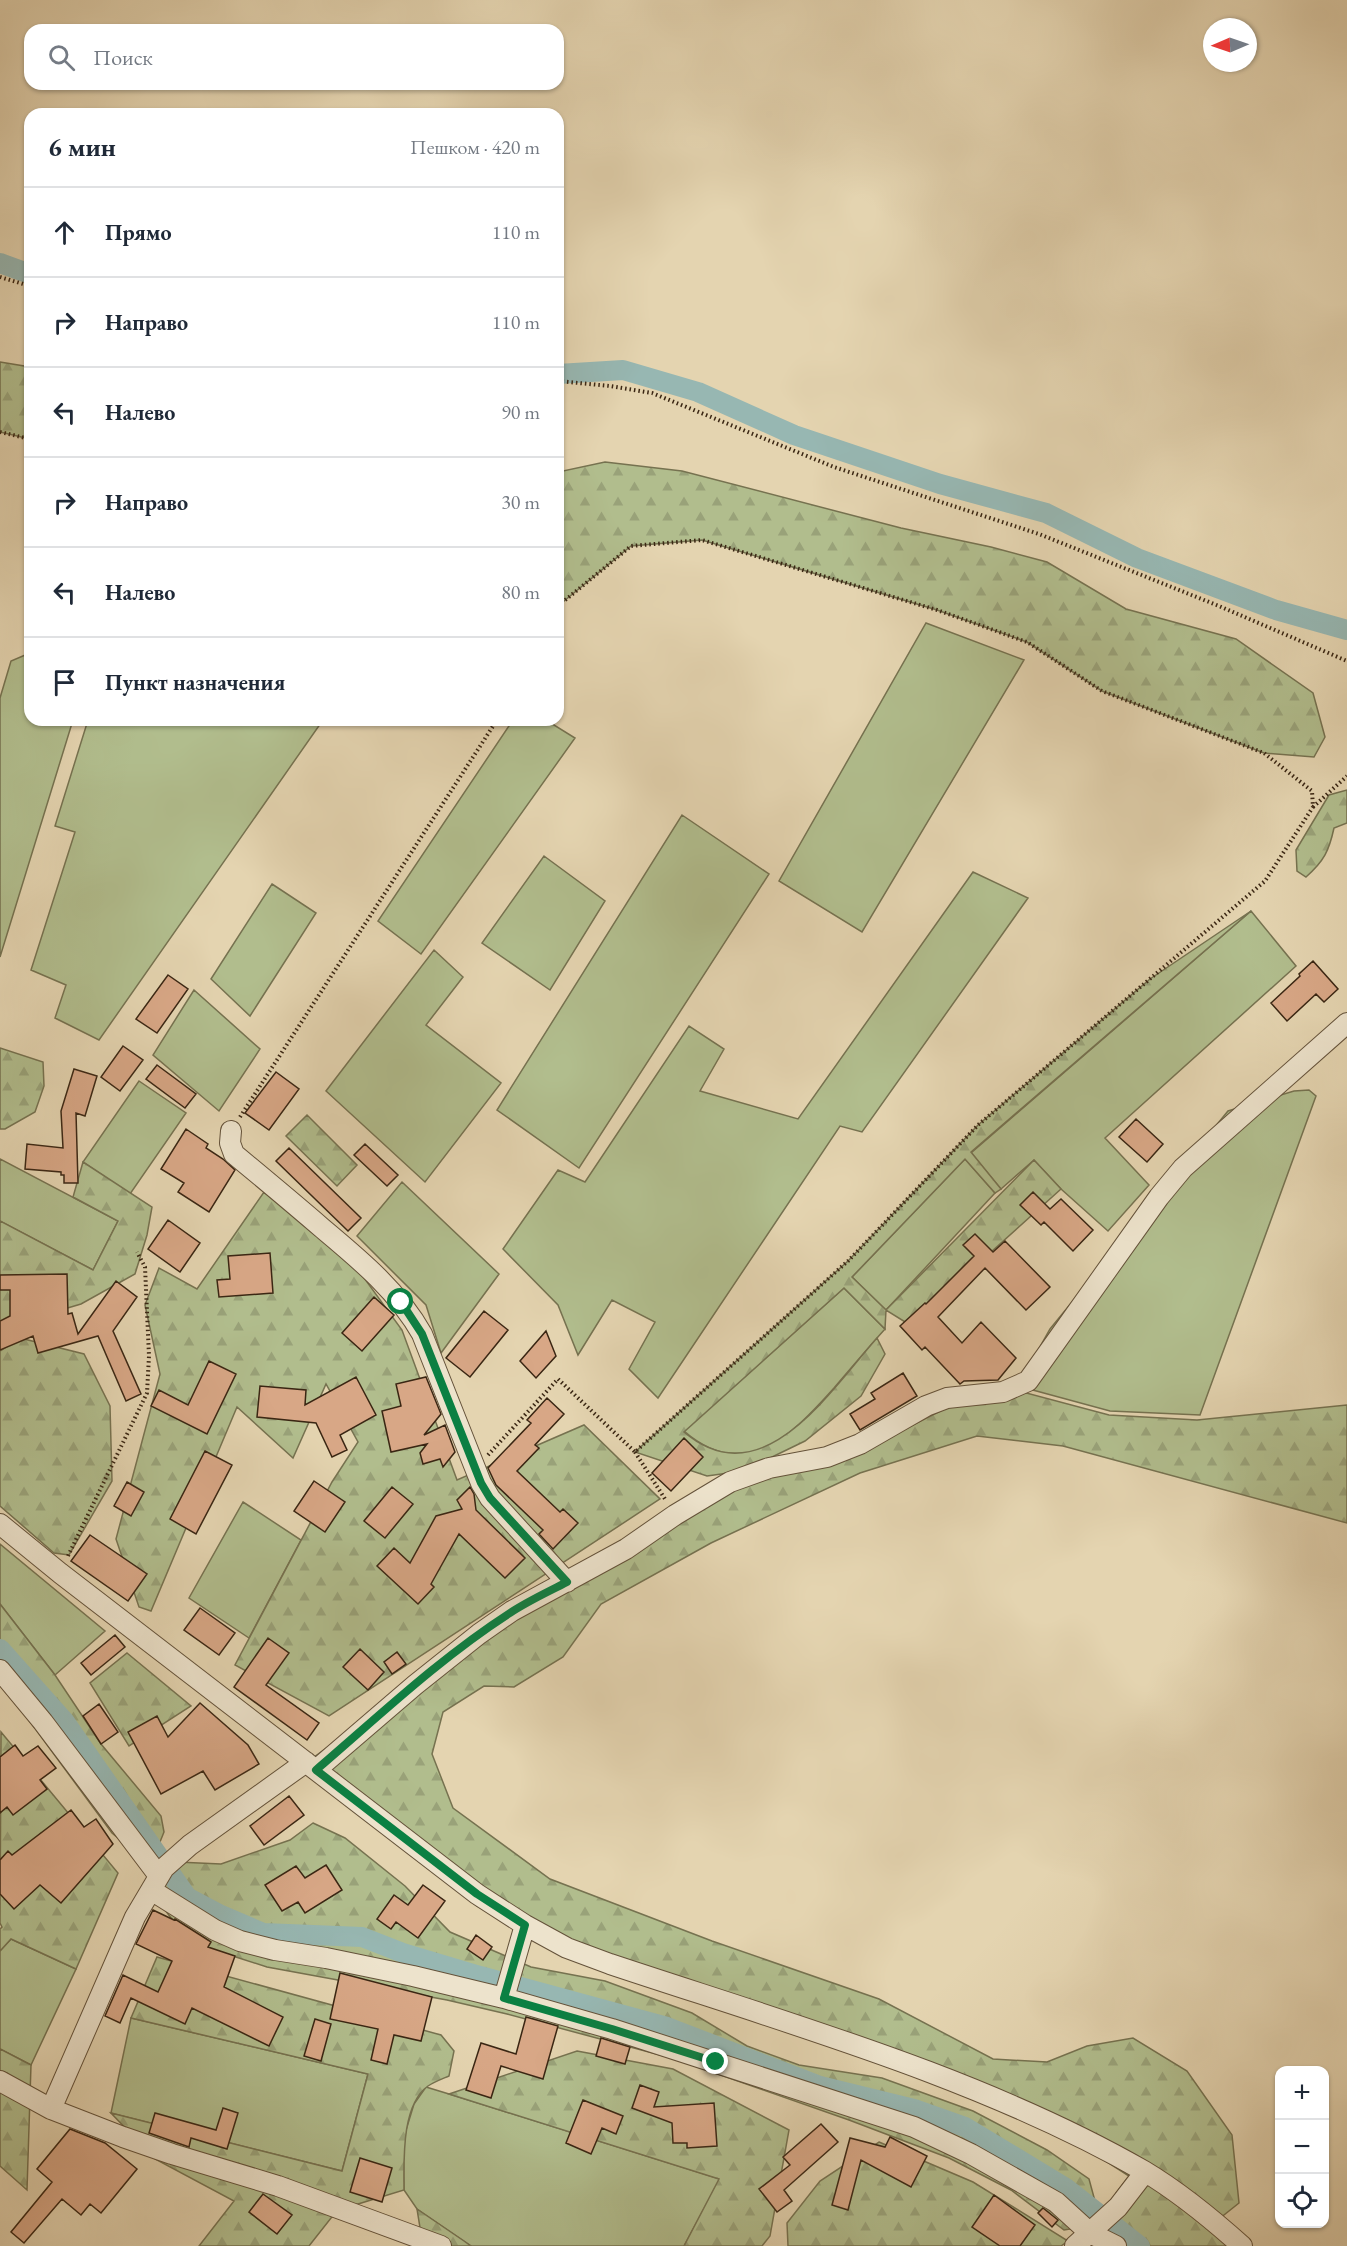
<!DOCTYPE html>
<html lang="ru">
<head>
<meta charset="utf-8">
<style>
	:root { --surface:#fff; --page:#f6f6f7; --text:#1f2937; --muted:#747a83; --line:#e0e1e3 }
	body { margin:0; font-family:"EB Garamond",serif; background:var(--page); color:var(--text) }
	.controls { position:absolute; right:18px; bottom:18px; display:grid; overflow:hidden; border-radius:12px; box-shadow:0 2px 4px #0004 }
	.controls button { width:54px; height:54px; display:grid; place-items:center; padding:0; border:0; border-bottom:2px solid var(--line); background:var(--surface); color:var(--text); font:30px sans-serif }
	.compass { position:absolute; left:1203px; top:18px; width:54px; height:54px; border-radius:50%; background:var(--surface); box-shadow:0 2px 4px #0004; rotate:268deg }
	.stop { position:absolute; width:18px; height:18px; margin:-14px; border:4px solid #0b8043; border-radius:50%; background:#fff }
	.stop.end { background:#0b8043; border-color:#fff; box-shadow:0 2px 6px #0008 }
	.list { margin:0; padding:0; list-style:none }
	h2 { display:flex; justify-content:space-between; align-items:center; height:78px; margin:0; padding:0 24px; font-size:26px }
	h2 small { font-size:20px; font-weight:400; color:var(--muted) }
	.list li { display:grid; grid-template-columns:39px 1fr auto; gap:18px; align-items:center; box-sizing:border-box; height:90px; padding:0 24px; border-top:2px solid var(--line) }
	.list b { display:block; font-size:22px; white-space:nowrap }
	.list em { font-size:20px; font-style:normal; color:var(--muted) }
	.icon { flex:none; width:33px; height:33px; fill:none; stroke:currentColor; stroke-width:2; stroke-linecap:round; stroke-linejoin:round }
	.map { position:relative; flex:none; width:1347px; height:2246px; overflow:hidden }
	.search { position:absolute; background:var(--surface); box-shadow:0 2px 4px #0004; left:24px; top:24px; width:540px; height:66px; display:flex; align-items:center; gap:15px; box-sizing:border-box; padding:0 21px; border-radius:18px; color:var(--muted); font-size:22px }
	.panel { position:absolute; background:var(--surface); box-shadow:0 2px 4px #0004; left:24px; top:108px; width:540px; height:618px; border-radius:18px }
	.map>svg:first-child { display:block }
	.grass { fill:#b1bd8d; stroke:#767250; stroke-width:1.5 }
	.forest { fill:url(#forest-firs); stroke:#767250; stroke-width:1.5 }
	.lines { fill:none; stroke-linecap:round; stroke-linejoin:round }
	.canal { stroke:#97b7b2; stroke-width:20 }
	.building { fill:#d8a786; stroke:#3a2613; stroke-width:1.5 }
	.minor-casing { stroke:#64523a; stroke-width:22 }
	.path { stroke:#3a2613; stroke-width:4; stroke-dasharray:1.5 3; stroke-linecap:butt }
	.minor { stroke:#ede3cc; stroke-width:20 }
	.route { stroke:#0b8043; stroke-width:8 }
</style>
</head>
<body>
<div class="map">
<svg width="1347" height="2246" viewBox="0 0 1347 2246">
	<defs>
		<pattern id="forest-firs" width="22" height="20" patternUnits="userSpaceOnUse" patternTransform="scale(1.5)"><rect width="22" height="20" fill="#b1bd8d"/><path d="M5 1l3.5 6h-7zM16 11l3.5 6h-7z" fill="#99a279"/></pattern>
	</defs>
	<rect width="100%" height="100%" fill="#e4d4b0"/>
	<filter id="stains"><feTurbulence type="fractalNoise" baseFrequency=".00333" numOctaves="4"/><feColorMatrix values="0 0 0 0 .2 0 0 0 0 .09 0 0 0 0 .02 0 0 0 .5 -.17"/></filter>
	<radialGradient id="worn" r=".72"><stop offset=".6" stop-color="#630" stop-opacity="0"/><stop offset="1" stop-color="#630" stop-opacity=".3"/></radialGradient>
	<!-- grass -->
	<path class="grass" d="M926,623l98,37 -162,272 -83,-51z
		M30,653v67h43l-73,237v-259l11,-37z
		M88,720h235l-224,320 -44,-22 11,-33 -35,-15 44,-138 -20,-6z
		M513,720h33l29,18 -154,216 -43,-33z
		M682,815l87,59 -190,294 -82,-58z
		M544,856l61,45 -55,89 -68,-47z
		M973,872l55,26 -166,234 -22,-6 -182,272 -29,-29 26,-47 -43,-22 -34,55 -20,-50 -55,-56 55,-79 27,12 104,-156 35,23 -24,42 98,28z
		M272,884l44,29 -66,103 -39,-37z
		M1251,911l45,55 -191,172 44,47 -41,46 -47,-42 -27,-29 -33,29 -30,-36z
		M434,950l29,27 -37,48 75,58 -76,99 -99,-91z
		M194,990l66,59 -41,62 -66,-56z
		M139,1081l47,32 -56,81 -47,-32z
		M1309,1090l7,6 -116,319 -90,-4 -92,-25 32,-57 178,-218 66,-20z
		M0,1159l118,62 -25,49 -93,-49z
		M965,1159l30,34 -109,117 -34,-33z
		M402,1182l97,92 -58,79 -15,-48 -69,-69z
		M844,1288l41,41c-17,19 -34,39 -51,59 -42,47 -89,96 -150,43z
		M243,1502l58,38 -52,98 -60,-40z
		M0,1544l105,87 -50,44 -55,-71z
		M11,1939l65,30 -45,96 -31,-16v-98z
		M131,2018l237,56 -26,97 -231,-58z
		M426,2087l23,7 271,85 -36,67h-213l-54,-37 -13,-19 -1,-50 11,-36z"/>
	<!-- forest -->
	<path class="forest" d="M0,362l30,5v72l-30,-7z
		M605,462l77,9 219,57 90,19 56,15 79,47 110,30 77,54 12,44 -11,20 -50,-4 -162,-62 -75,-49 -90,-32 -235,-70 -71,6 -73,60v-134z
		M1347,790v33l-13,5c-5,23 -10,33 -28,49l-9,-6 -1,-21 33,-55z
		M1251,911l-280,241 30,37 -6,4 -30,-34 -113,118 34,33 148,-150 27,29 -151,136 -24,-15 -1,19 -41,-41 -160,144c78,67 146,-41 193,-94l8,16 -24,42 -56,45 -62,30 -36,5 -72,-24 213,-191 130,-136 172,-146z
		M0,1048l43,14 1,24 -9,26 -30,17h-5z
		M307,1115l50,50 -20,21 -51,-50z
		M83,1162l69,45 -5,28 -12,39 -54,30 -81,24v-107l93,49 25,-49 -45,-24z
		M264,1192l87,68 51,70 55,150 127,-55 76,74 -331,217 -94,-51 97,-183 26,-40 -32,-58 -33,74 -56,-51 -86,204 -12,-4 -23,-68 44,-165 -15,-69 14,-37 38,21z
		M20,1338l64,16 26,52 2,75 -43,74 -15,-2 -54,-47v-155z
		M1011,1389l98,26 88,5 150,-15v118l-284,-77 -86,-10 -117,37 -149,70 -110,61 -38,53 -49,30 -30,-1 -41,26 -11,42 21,54 97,71 162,62 167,58 114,60 54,3 40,-16 46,-8 54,33 45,64 7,68 -30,24 22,19h-138l-2,-15 17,-17 8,-21 13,-17 -70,-45 -171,-66 -278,-96 -133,-63 -175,-140 236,-174 174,-104 193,-59 55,-28z
		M0,1604l55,71 46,69 60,72 3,16 -4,10 -4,6 -11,5 -15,-5 -18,-15 -112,-152z
		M127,1653l64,53 -62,40 -39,-63z
		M1,1732l117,141 -42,96 -65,-30 -11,12v-22l2,-2 -2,-4z
		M313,1823l32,15 60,48 45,46 81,35 74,14 87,32 55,33 52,19 83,13 91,33 74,39 42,29 6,22 -19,27 -12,2 -53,-40 -62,-32 -100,-38 -174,-61 -168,-45 -60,-14 -180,-33 -56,-18 -37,-27 -15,-20 -2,-31 20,-9 44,2 69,-24z
		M157,1957l284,78 13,16 -5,25c-7,3 -15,6 -21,10 -27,19 -24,75 -24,104l-59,18 -14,10 -22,28h-110l35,-45 -79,-42 -44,-46 231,58 26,-97 -237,-56z
		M0,2049l31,16 -4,125 -27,-24z
		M577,2051l96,18 116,61 -19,106 -8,10h-78l35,-67 -270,-85z
		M879,2142l94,40 95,59 -7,5h-273l-1,-23 33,-42z
		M417,2209l47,32 7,5h-48z"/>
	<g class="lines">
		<!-- canal -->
		<path class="canal" d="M0,263l30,11
			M558,374l65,-4 75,22 96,43 146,49 106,29 91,45 139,52 71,20
			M0,1649l65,73 122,175 34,18 42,18 99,4 41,16 77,23 187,51 153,59 94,23 51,18 101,61 74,58"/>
	</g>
	<!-- building -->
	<path class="building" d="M1313,961l25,28 -14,13 -8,-8 -29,27 -16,-18 29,-27 -1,-2z
		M168,975l20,14 -31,44 -21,-14z
		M123,1046l20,14 -23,31 -19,-14z
		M157,1065l39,29 -11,14 -39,-29z
		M74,1069l23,7 -12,40 -9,-3 2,70h-14v-8h-3v-3l-36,-3 2,-25 36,4 -2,-37z
		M276,1072l23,17 -30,41 -24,-17z
		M1136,1119l27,25 -16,18 -28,-25z
		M186,1129l22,15 -2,4 17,11 12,11 -26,42 -31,-20 6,-9 -23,-14z
		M365,1144l33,31 -11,11 -33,-31z
		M289,1148l72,70 -13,13 -72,-70z
		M1033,1192l17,17 11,-10 32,31 -20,21 -29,-29 -3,3 -21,-20z
		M168,1220l32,23 -20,29 -32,-23z
		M975,1234l18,18 12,-11 45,46 -24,23 -41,-42 -47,49 24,26 19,-21 35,36 -18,22 -34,1 -4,3 -35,-37 -3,3 -22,-24 25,-23 1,1 48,-48 -11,-11z
		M270,1253l3,40 -54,4 -2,-17 13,-1 -2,-23z
		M67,1274l1,40 4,-1 6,21 38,-53 21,16 -24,34 28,63 -15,7 -28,-65 -60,17 -5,-17 -33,14v-29l10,-5v-26h-10v-15z
		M374,1297l20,18 -32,36 -20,-18z
		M484,1311l24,19 -38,47 -24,-19z
		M546,1331l10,25 -20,22 -16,-17z
		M209,1361l27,13 -29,60 -56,-28 8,-16 29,15z
		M903,1373l14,23 -57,34 -10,-16 25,-15 -4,-6z
		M356,1377l20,38 -36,20 7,15 -15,7 -16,-34 -59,-6 3,-31 46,4 -1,15z
		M426,1377l15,37 -17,21 21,-10 10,27 -12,15 -3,-8 -17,5 -3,-11 7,-9 -36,8 -9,-41 19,-5 -5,-22z
		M547,1398l17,16 -29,31 4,3 -22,23 43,41 3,-3 15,14 -25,26 -14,-15 4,-4 -47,-45 -8,-17 43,-45 -4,-3z
		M684,1438l19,19 -32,34 -19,-18z
		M205,1451l27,14 -36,69 -26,-15z
		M314,1481l31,21 -20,30 -31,-21z
		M127,1482l17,10 -13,24 -17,-10z
		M392,1487l21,17 -28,34 -21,-17z
		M470,1487l4,7 2,16 49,48 -20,20 -46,-44 -28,50 3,3 -16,17 -41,-38 17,-18 16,15 26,-47 26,-7 -5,-9z
		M90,1535l57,39 -19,27 -57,-40z
		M200,1608l35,25 -16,22 -35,-25z
		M115,1635l10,12 -34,28 -10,-12z
		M268,1638l21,15 -23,32 53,38 -12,17 -73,-53z
		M360,1649l24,23 -16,18 -25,-23z
		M397,1652l9,12 -14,10 -8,-12z
		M200,1703l48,42 11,19 -44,26 -12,-19 -42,23 -33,-62 29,-16 11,21z
		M99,1704l19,28 -17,12 -18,-28z
		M15,1745l8,11 15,-10 18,22 -16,12 7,9 -34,26 -6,-8 -7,6v-56z
		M289,1796l15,19 -40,30 -14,-19z
		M71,1810l13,17 12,-8 17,25 -52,59 -21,-18 -26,24 -14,-15v-34l8,-9 4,4z
		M326,1865l16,25 -37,23 -7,-11 -16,9 -17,-26 31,-19 9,12z
		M423,1885l22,16 -27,37 -22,-16 -5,7 -14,-10 17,-24 14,10z
		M153,1910l21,10 1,-1 33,21 3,2 -3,5 27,9 -11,31 59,30 -14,29 -77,-38 -7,16 -54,-26 -11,25 -15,-7 18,-41 35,17 14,-31 -36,-17z
		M476,1935l16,12 -9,13 -16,-11z
		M340,1973l92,24 -11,44 -27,-6 -7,29 -16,-4 7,-31 -48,-10z
		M526,2017l32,9 -15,53 -42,-13 -10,32 -25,-8 15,-47 35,11z
		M315,2019l16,5 -10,37 -17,-5z
		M601,2038l29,9 -5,17 -29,-8z
		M640,2085l19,7 -5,15 60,-4 3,43 -30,2v-5h-14l-1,-20 -40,-15z
		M583,2100l40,16 -7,18 -14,-6 -11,26 -25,-11z
		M223,2108l15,5 -11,36 -36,-11 -2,9 -40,-14 6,-20 61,17z
		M821,2124l17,18 -54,48 8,11 -15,11 -18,-23 31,-24 -7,-8z
		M70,2129l35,14 32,26 -36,44 -11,-9 -9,11 -19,-16 -38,44 -13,-11 41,-50 -15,-13z
		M890,2137l37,19 -16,31 -50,-27 -13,50 -16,-5 18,-67 35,9z
		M360,2158l32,10 -10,34 -32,-10z
		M263,2194l29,21 -15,19 -28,-22z
		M994,2195l41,30 -15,21h-20l-28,-19z
		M1043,2208l15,12 -6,7 -14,-14z"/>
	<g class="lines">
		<!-- minor casing -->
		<g class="minor-casing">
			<path id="minor" d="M231,1131l-1,12 4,11c29,24 59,49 88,74 37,31 76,63 100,106l59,149 9,15 77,84
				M0,1524l60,49 417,321 48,31 42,23 43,16c177,59 372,114 534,207 35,21 68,48 98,75
				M0,1670l43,52 116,154
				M316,1770l99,-85 64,-51 33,-23 114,-62 49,-34 55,-33 39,-14 58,-11 33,-13 66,-38 21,-8 56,-6 25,-11 131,-184 24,-29 164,-145
				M151,1890l64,40 25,11 35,9 51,8 87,18 91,22 108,31 302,98 57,27 85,48 34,31 26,13
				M504,1998l21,-73
				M0,2081l51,28 72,28 49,17 106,32 163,60
				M51,2109l84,-192 29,-49 26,-23 116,-83
				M1075,2246l43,-39 27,-35"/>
		</g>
		<!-- path -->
		<path class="path" d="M0,277l30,9
			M558,381l52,5 42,7 182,74 205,67 180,72 128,55
			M0,432l30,7
			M1313,807l34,-31
			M240,1117l257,-397
			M635,1452l30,47
			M488,1455l70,-76 77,73 213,-191 130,-136 287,-244 48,-74 -1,-16 -48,-38 -162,-62 -75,-49 -90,-32 -235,-70 -71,6 -73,60
			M68,1556l79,-163 2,-37 -4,-89 -8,-15"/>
		<!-- minor -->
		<use href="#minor" class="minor"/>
	</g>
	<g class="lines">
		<!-- route -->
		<path class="route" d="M401,1302l21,32 59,149 9,15 77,84c-19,10 -39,19 -57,31 -70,45 -131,103 -194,157l161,124 48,31 -21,73 108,31 104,33"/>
	</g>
	<rect width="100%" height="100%" filter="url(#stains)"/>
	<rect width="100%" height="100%" fill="url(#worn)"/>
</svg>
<div class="controls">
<button>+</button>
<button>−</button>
<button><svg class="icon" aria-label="locate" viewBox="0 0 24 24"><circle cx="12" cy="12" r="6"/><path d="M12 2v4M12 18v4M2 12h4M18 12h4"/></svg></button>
</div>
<svg class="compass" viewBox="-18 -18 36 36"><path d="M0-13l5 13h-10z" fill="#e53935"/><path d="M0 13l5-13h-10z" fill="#747a83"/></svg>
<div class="stop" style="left:401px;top:1302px"></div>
<div class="stop end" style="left:716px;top:2062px"></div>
<div class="search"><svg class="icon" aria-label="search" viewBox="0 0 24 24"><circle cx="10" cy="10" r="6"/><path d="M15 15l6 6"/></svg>Поиск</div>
<section class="panel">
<h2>6 мин<small>Пешком · 420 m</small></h2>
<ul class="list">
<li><svg class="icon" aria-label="ahead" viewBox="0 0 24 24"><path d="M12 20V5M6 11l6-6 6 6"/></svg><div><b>Прямо</b></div><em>110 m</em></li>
<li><svg class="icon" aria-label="right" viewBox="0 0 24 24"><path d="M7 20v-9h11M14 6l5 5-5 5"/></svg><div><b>Направо</b></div><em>110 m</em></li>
<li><svg class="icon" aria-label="left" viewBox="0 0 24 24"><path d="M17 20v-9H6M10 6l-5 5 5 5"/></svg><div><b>Налево</b></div><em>90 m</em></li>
<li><svg class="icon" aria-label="right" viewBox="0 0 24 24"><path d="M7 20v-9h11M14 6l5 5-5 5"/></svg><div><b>Направо</b></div><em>30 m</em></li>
<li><svg class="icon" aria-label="left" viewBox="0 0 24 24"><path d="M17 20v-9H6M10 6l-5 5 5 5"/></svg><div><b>Налево</b></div><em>80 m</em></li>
<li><svg class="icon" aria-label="arrive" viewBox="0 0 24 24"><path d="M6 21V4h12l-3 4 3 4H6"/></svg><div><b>Пункт назначения</b></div></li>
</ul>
</section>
</div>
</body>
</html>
